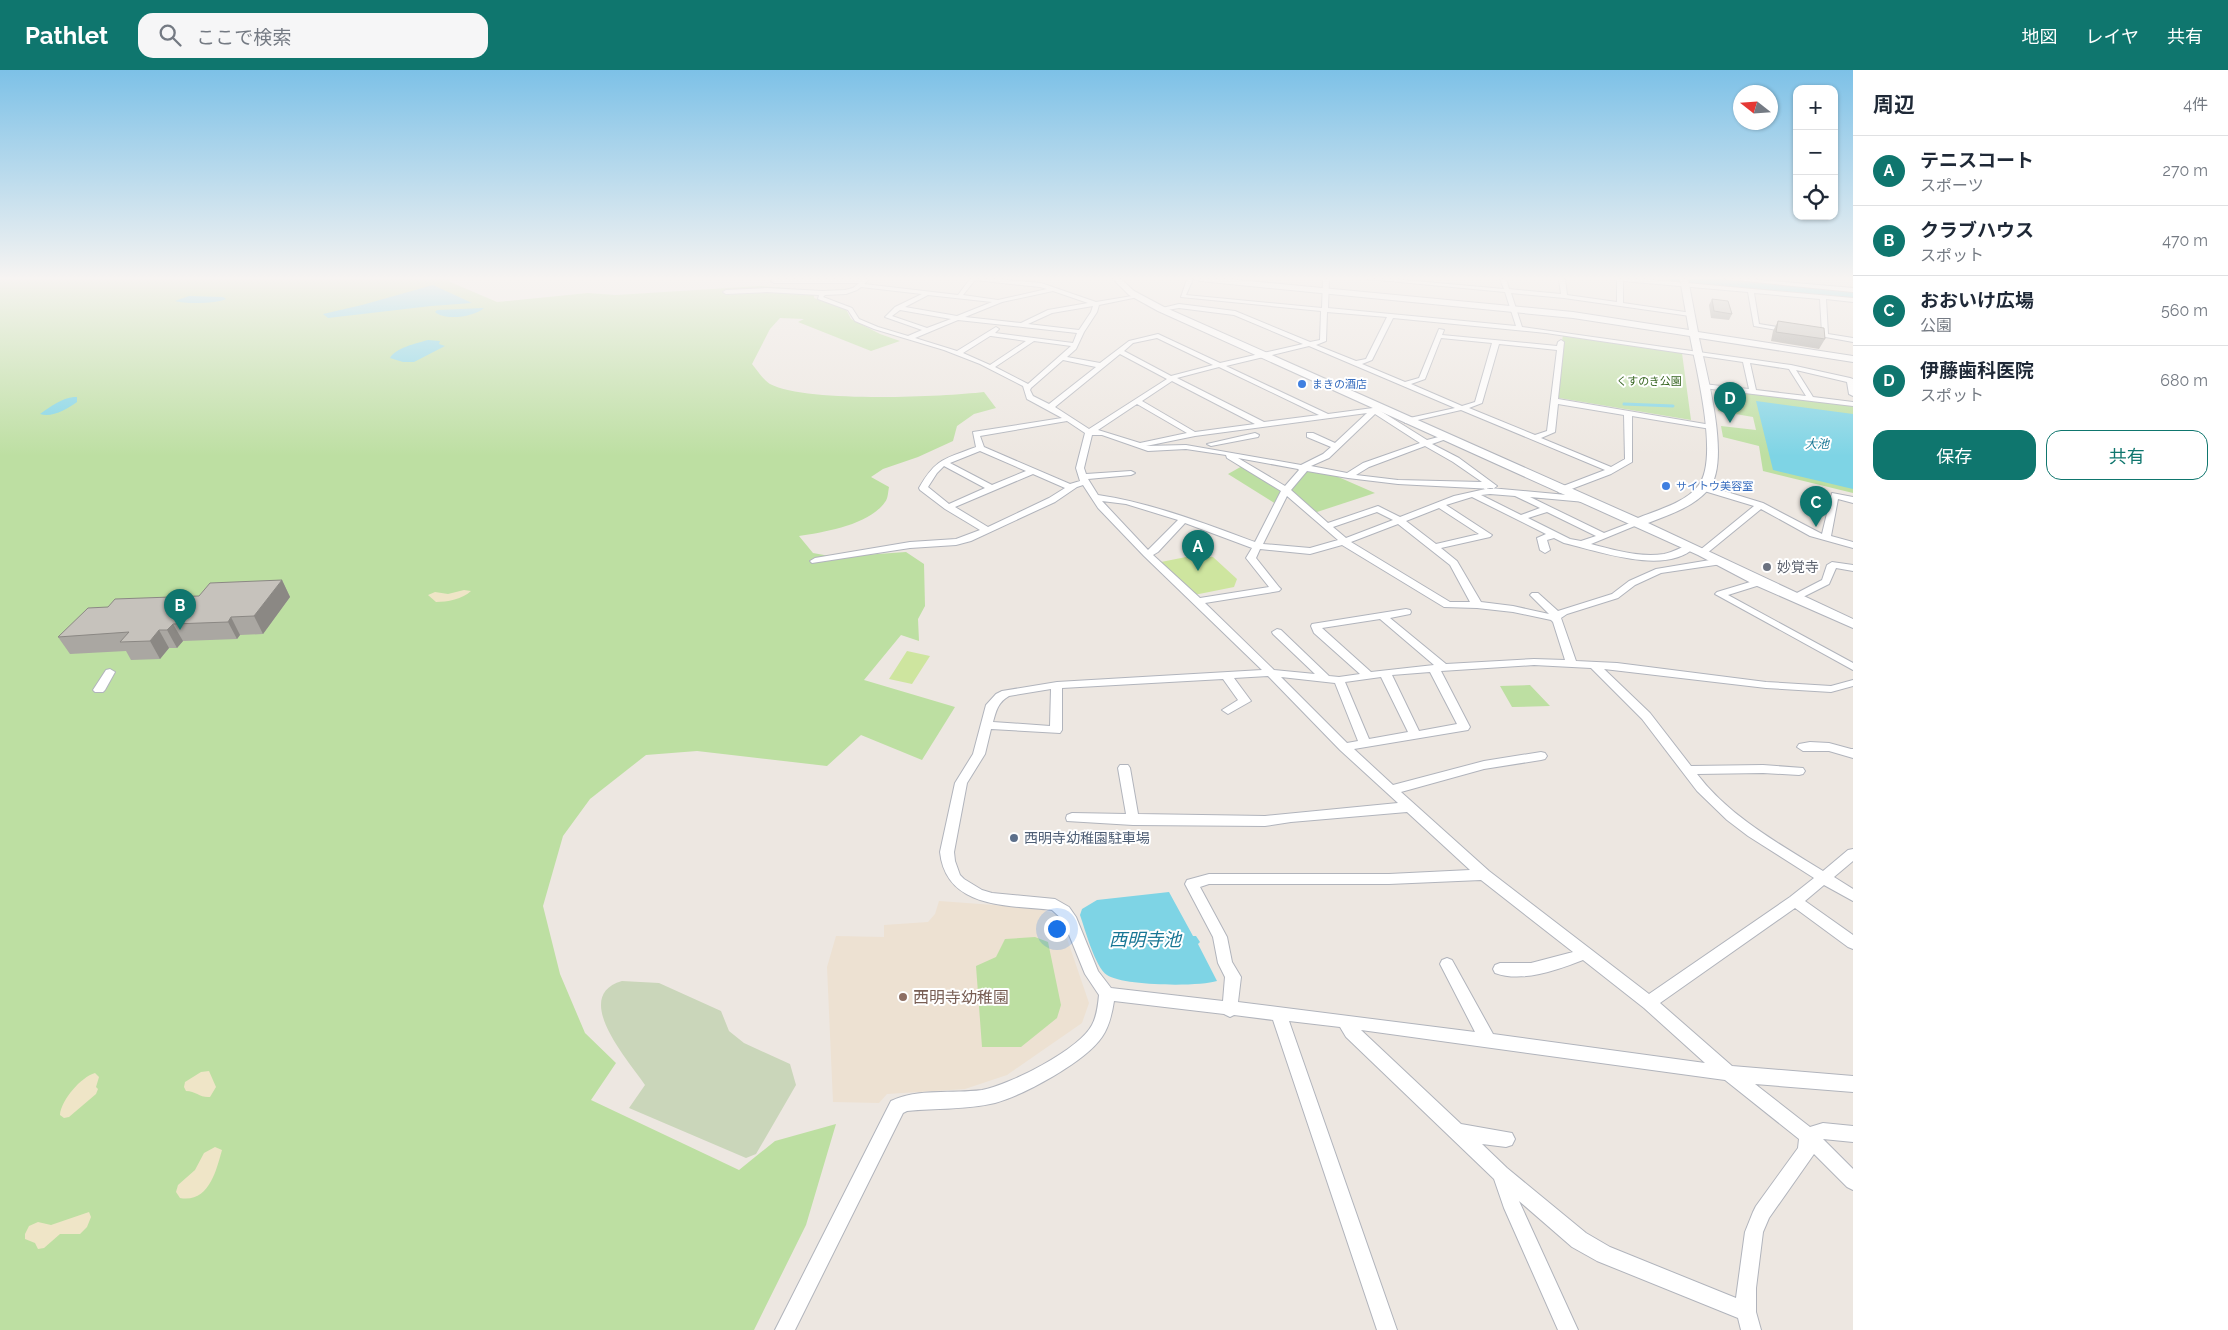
<!DOCTYPE html>
<html lang="ja">
<head>
<meta charset="utf-8">
<style>
	:root { --surface:#fff; --page:#f6f6f7; --text:#1f2937; --muted:#747a83; --line:#e0e1e3; --accent:#0f766e }
	body { margin:0; font-family:Raleway,"Noto Sans JP",sans-serif; background:var(--page); color:var(--text) }
	.controls { position:absolute; right:15px; top:15px; display:grid; overflow:hidden; border-radius:10px; box-shadow:0 1px 4px #0004 }
	.controls button { width:45px; height:45px; display:grid; place-items:center; padding:0; border:0; border-bottom:1px solid var(--line); background:var(--surface); color:var(--text); font:25px sans-serif }
	.compass { position:absolute; left:1733px; top:15px; width:45px; height:45px; border-radius:50%; background:var(--surface); box-shadow:0 1px 4px #0004; rotate:287deg }
	.you { position:absolute; left:1056px; top:858px; width:18px; height:18px; margin:-12px; border:4px solid #fff; border-radius:50%; background:#1a73e8; box-shadow:0 0 0 8px #1a73e833 }
	.badge { display:grid; place-items:center; width:32px; height:32px; border-radius:50%; background:var(--accent); color:#fff; font-size:16px; font-weight:700 }
	.pin { position:absolute; translate:-50% -41px; filter:drop-shadow(0 1px 2px #0008) }
	.pin::after { content:''; position:absolute; top:26px; width:18px; height:15px; background:inherit; clip-path:polygon(0 0,100% 0,50% 100%) }
	.list { margin:0; padding:0; list-style:none }
	h2 { display:flex; justify-content:space-between; align-items:center; height:65px; margin:0; padding:0 20px; font-size:21px }
	h2 small { font-size:16px; font-weight:400; color:var(--muted) }
	.list li { display:grid; grid-template-columns:32px 1fr auto; gap:15px; align-items:center; box-sizing:border-box; height:70px; padding:0 20px; border-top:1px solid var(--line) }
	.list b { display:block; font-size:19px; white-space:nowrap }
	.list p { margin:0; font-size:16px; white-space:nowrap; color:var(--muted) }
	.list em { font-size:16px; font-style:normal; color:var(--muted) }
	.actions { display:flex; gap:10px; padding:15px 20px }
	.actions a { flex:1; padding:11px 0; border:1px solid var(--accent); border-radius:15px; text-align:center; font-size:18px; color:var(--accent) }
	.actions .main { background:var(--accent); color:#fff }
	.icon { flex:none; width:28px; height:28px; fill:none; stroke:currentColor; stroke-width:2; stroke-linecap:round; stroke-linejoin:round }
	.map { position:relative; flex:none; width:1853px; height:1260px; overflow:hidden }
	header { display:flex; align-items:center; gap:30px; box-sizing:border-box; height:70px; padding:0 25px; background:var(--accent); color:#fff }
	header strong { font-size:24px }
	nav { display:flex; gap:28px; margin-inline-start:auto; font-size:18px }
	.search { width:350px; height:45px; background:var(--page); display:flex; align-items:center; gap:12px; box-sizing:border-box; padding:0 18px; border-radius:15px; color:var(--muted); font-size:19px }
	main { display:flex }
	aside { flex:1; background:var(--surface) }
	.map>svg:first-child { display:block }
	.education { fill:#ede1d2 }
	.green { fill:#bddfa2 }
	.sand { fill:#efe5c7 }
	.cemetery { fill:#cad6ba }
	.pitch { fill:#cee59f }
	.water { fill:#7ed4e5 }
	.lines { fill:none; stroke-linecap:round; stroke-linejoin:round }
	.stream { stroke:#7ed4e5; stroke-width:3 }
	.river { fill:#7ed4e5; fill-rule:evenodd }
	.street-casing { stroke:#b1b4bc; stroke-width:2 }
	.secondary-casing { stroke:#b1b4bc; stroke-width:2 }
	.street { fill:#fff; fill-rule:evenodd }
	.secondary { fill:#fff; fill-rule:evenodd }
	.wall { fill:#aaa7a2 }
	.shaded-wall { fill:#8b8884 }
	.building { fill:#c6c2bc; stroke:#8b8884 }
	.shop-dot { fill:#3f7fe0; stroke:#fff; stroke-width:2 }
	.worship-dot { fill:#6b7280; stroke:#fff; stroke-width:2 }
	.service-dot { fill:#5c6f8a; stroke:#fff; stroke-width:2 }
	.education-dot { fill:#8d6e63; stroke:#fff; stroke-width:2 }
	.labels { text-anchor:middle; dominant-baseline:central; stroke-width:4; stroke-linejoin:round; paint-order:stroke }
	.far-park-label { font-size:11px; fill:#376621; stroke:#fff }
	.far-shop-label { font-size:11px; fill:#366cbe; stroke:#fff; text-anchor:start }
	.far-water-label { font-size:12px; font-style:italic; fill:#197795; stroke:#fff }
	.worship-label { font-size:14px; fill:#5b616d; stroke:#fff; text-anchor:start }
	.service-label { font-size:14px; fill:#4e5e75; stroke:#fff; text-anchor:start }
	.near-education-label { font-size:16px; fill:#785e54; stroke:#fff; text-anchor:start }
	.near-water-label { font-size:18px; font-style:italic; fill:#197795; stroke:#fff }
</style>
</head>
<body>
<header>
<strong>Pathlet</strong>
<div class="search"><svg class="icon" aria-label="search" viewBox="0 0 24 24"><circle cx="10" cy="10" r="6"/><path d="M15 15l6 6"/></svg>ここで検索</div>
<nav><a>地図</a><a>レイヤ</a><a>共有</a></nav>
</header>
<main>
<div class="map">
<svg width="1853" height="1260" viewBox="0 0 1853 1260">
	<rect width="100%" height="100%" fill="#ede7e1"/>
	<!-- education -->
	<path class="education" d="M939,831l97,7 23,7 30,88 -7,20 -75,52 -42,14 -78,5 -8,9 -46,-1 -6,-135 9,-31 48,1v-12l44,-3 7,-8z"/>
	<!-- green -->
	<path class="green" d="M0,209h452l-4,2 49,21 91,-9 28,2 144,-9 28,2 12,5 14,2v3l32,11 5,10 29,15 20,7 -29,10 -73,-29 6,-3 -24,-1 -10,11 -18,35c5,6 11,16 18,20 37,19 170,13 214,8l12,16 -22,6 -17,12 -4,15 -35,16 -35,12 -12,8 18,10c-1,5 -1,12 -4,15 -16,23 -60,30 -86,34l14,17 22,4 71,-5 18,12 1,42 -7,13 1,22 -18,-6 -37,45 91,27 -33,53 -61,-25 -34,31 -130,-15 -51,4 -56,44 -27,37 -20,70 17,68 25,59 31,30 -25,37 148,70 36,-29 61,-17 -30,101 -52,105h-754z
		M1563,265l119,18 9,67 -138,-23z
		M1719,320l134,16v87l-90,-22 -4,-25 -36,-9 -2,-11 35,4 -3,-13 -35,-6 -3,-20z
		M1244,395l41,26 -9,13 -48,-30z
		M1307,401l29,5 39,17 -61,20 -24,-21 14,-20z
		M1530,615l20,21 -38,1 -12,-21z
		M1035,867l13,5 13,63 -4,13 -36,29h-39l-6,-81 20,-9 9,-18z"/>
	<!-- sand -->
	<path class="sand" d="M464,520l7,1c-8,8 -24,11 -35,11l-8,-7 7,-3 13,2z
		M209,1001l7,16 -6,10c-10,1 -14,-6 -24,-6l-2,-4 1,-5 16,-10z
		M95,1003l4,4 -3,10 2,2 -2,5 -27,23 -5,1 -4,-3c1,-15 21,-38 35,-42z
		M215,1077l7,3c-6,21 -13,53 -42,48l-4,-6 2,-7 17,-15 9,-17z
		M89,1142l2,5 -4,10 -7,7h-20l-16,14 -6,1 -3,-6 -10,-4v-5l4,-8 9,-4 13,3z"/>
	<!-- cemetery -->
	<path class="cemetery" d="M622,911l37,2 62,28 8,20 15,12 46,21 6,21 -40,69 -10,4 -117,-50 16,-23c-16,-24 -75,-89 -23,-104z"/>
	<!-- pitch -->
	<path class="pitch" d="M1191,486l22,1 24,22 -3,8 -40,8 -33,-33z
		M907,581l23,5 -18,28 -23,-5z"/>
	<!-- water -->
	<path class="water" d="M433,215l39,18 -41,3 -103,12 -5,-4 39,-9z
		M189,226l34,1 3,2c-10,5 -41,5 -51,2z
		M484,238c-10,9 -39,13 -49,4l2,-2z
		M428,270l12,1 -1,3 6,2 -31,16h-11l-13,-4c5,-10 27,-15 38,-18z
		M74,327h3v5c-10,7 -25,16 -37,12 10,-7 22,-16 34,-17z
		M1756,331l97,13v75l-80,-19z
		M1169,822l24,44h3l4,6 -2,2 19,37c-19,6 -94,5 -110,-6 -12,-8 -22,-46 -27,-60l2,-6 15,-9z"/>
	<g class="lines">
		<!-- stream -->
		<path class="stream" d="M1624,334l49,2"/>
		<!-- river -->
		<path class="river" d="M1669,209h51l133,12v8l-178,-16z"/>
		<!-- street casing -->
		<g class="street-casing">
			<path id="street" d="M772,209h97l-5,5 94,11 12,-16h26l45,4 55,19 42,-7v2l-39,8 -2,7 -13,20 -8,17 -9,8 33,6 29,-22 29,-7 62,29 83,-19 -69,-29 -55,-7 -18,3 -3,-2 21,-5 56,7 75,31 10,-2 1,-29 -140,-14 6,-18h6l-7,16 136,13 1,-29h6l-1,29 188,18 -11,-34 -137,-13h24l112,10 -4,-10h6l3,10 52,5 -2,-15h6l2,16 50,7v-23h26l210,19v4l-27,-3 2,35 25,4v4l-44,-8v-2l13,1 -2,-34 -66,-6 5,31 31,5v2l-2,1 -34,-6 -6,-34 -125,-11v22l69,10v2l-2,1 -126,-18 -53,-5 11,34 269,38 59,13 3,1v17l-4,-2 -2,-12 -51,-12 17,27 40,5v4l-150,-18 -3,-2 3,-2 46,5 -6,-27 -197,-29 -153,-15 -21,42 -10,4 43,18 14,-4 20,-49 5,1 -2,5 115,11 1,-4 3,-2 3,2 -6,57 153,26 4,2 -4,2 -79,-13v46l-21,12 -50,19 -3,-1v-4l47,-18 -144,-60 -56,13v-4l50,-11 -146,-62 -83,20 102,48 45,-6 4,-2 4,2 -2,2 48,30 19,-5v4l-14,5 27,14 38,28 -4,3 -95,-5 -50,-6 -41,-7 -16,19 37,33 50,-17 22,11 54,-21 36,-8 98,9v4l-3,1 -55,-5 74,36 31,-12h6l1,2 -51,21c24,6 49,14 73,10 10,-2 17,-7 26,-10l5,3c-29,29 -97,4 -131,-4l-10,-5 -7,2 3,10 -5,3 -5,-3 -3,-12 9,-4 -74,-37 -26,8 46,30 -2,2 -49,11 16,13 24,41 32,4 36,8 -19,-19 2,-2h6l20,18 54,-17 17,-13 27,-12 66,-11 5,3 -5,3 -61,9 -26,12 -17,13 -51,16 -6,4 15,43 41,2 149,19 65,4 22,-6v6l-22,6 -65,-4 -162,-19 46,44 41,53 72,-1 40,3 2,3 -2,3 -4,1 -36,-2 -66,1c33,43 81,69 126,97l25,-21 5,-1v12l-19,16 19,12v12l-29,-16 -19,16 48,34v14l-5,-2 -53,-39 -135,95 72,63 121,10v16l-98,-8 55,43 13,-4 30,3v16l-30,-3 30,30v21l-6,-3 -33,-33 -45,64 -6,14 -7,56v24l5,18h-20l-3,-12 -141,-57 -25,-14 -53,-46 59,129h-20l-54,-122 -10,-29 -148,-142 -6,-10 -51,-6 108,309h-20l-104,-310 -39,-5 -4,2 -6,-3 -110,-13c-2,13 -5,26 -12,36 -17,25 -78,58 -107,66 -29,7 -59,5 -88,8l-4,2 -108,217h-20l116,-229c27,-13 61,-7 91,-11 27,-5 97,-40 110,-65 5,-9 6,-20 7,-30l-14,-21 -22,-54 -11,-10c-44,-5 -106,-1 -112,-58l15,-69 18,-29 13,-49 10,-11 6,-3 55,-9 205,-12 -118,-114 -46,-48 -15,-23 -6,2 -22,15 -84,39 -15,4 -46,3 -98,15 -2,-2 5,-3 95,-16 46,-3 24,-9 -35,-21 -25,-19 -1,-2c17,-30 26,-29 57,-41l-3,-15 89,-14 -35,-19 -4,-13 -43,-22 -36,-14 -70,-21 -19,-8 -7,-11 -30,-11 1,-4 -52,-3 -41,2 -3,-2 3,-2 41,-2 56,3 22,-1 8,-2 6,-5h-85l-3,-2zM975,210l65,7 7,2 -49,11 -35,-5zM861,217l61,7 -27,13 -10,10 37,13 -14,6 -30,-9 -19,-8 -7,-11 -29,-11 2,-2 21,-1 11,-4zM1053,221l35,12 -40,7 -27,13 -56,-6 37,-15zM928,225l64,7 -35,14 -52,-9zM1093,236l-2,6 -12,18 -51,-6 24,-11zM900,240l51,9 -24,9 -35,-12zM1327,242l60,5 -21,42 -10,2 -40,-16 10,-4zM958,250l119,13 -4,10 -78,-10 4,-4 -3,-2 -39,24 -42,-13zM990,266h1l35,5 -36,24 -27,-12zM1157,268l56,27 -42,11 -47,-25 9,-8zM1441,268l51,5 -17,59 -13,4 -51,-22 14,-5zM1034,271l37,5 -43,38 -33,-17zM1499,274l58,6 -10,81 -12,4 -66,-27 13,-5zM1120,284l47,25 -78,50 -34,-22zM1063,290l33,7 -47,37 -16,-8 -3,-6 1,-2zM1750,293l39,6 17,27 -50,-6zM1219,297l100,48 -55,7 -87,-44zM1172,311l83,43 -60,8 -53,-31zM1137,334l50,29 -47,10 -42,-13zM1558,334l66,11 1,44 -14,8 -70,-29 14,-6zM1367,343l-32,30 -22,-10h-6v4l24,10 -8,7 -22,11 -115,-20 -40,1 49,-10zM1375,344l45,29 -57,20 -16,10 -36,-7 18,-8zM1067,351l18,12 -9,35 4,13 -10,3 -86,-37 -4,-11zM1092,365h10l46,16 38,-2 40,6 1,3 54,33 -26,51c-52,-19 -103,-39 -157,-47l-10,-16 43,-4 4,-2 -4,-2 -45,3 -2,-6zM1425,376l28,16 29,20 -84,-2 -42,-5 13,-8zM980,381l46,20 -34,14 -42,-22zM1238,388l60,11 1,1 -14,16zM944,396l41,22 -36,16 -21,-17 9,-14zM1033,404l32,14 -16,10 -61,29 -33,-20zM1490,424l25,2 25,12 -19,7 -40,-20zM1287,426l51,44 -28,8 -47,-4zM1102,431l24,3 52,16 -30,30zM1439,438l40,26 -43,10 -30,-23zM1377,442l16,8 -47,18 -13,-11zM1547,442l49,24 -15,5 -11,-2 -42,-21zM1185,453l67,25 -6,10 23,29 -69,11 -47,-43 5,-3zM1398,454l52,41 20,37h-20l-99,-60zM1342,475l102,62 33,1 36,4 38,8 2,2 12,38 -31,-1 -88,5 -56,-46 20,-4 1,-2 -1,-2 -4,-1 -94,15 -1,2 3,7 46,41 -21,3 -10,-1 -48,-46 -4,-1 -5,3 1,2 42,40 -41,-4 -69,-67 74,-12 2,-2 -2,-2 -23,-29 4,-9 50,5zM1380,549l54,46 -63,7 -49,-44zM1534,595l57,3 51,51 55,72 30,29 21,16 66,42 -24,19 -141,97 -160,-123 -88,-79 83,-23 57,-9 4,-1 2,-3 -2,-3 -4,-1 -57,9 -91,24 -39,-36 114,-19 2,-3 -29,-56zM1430,602l27,52 -38,7 -27,-56zM1268,606l72,74 58,53 -133,13 -127,-2 -8,-46 -2,-3h-8l-2,3 8,46 -54,-1 -5,2 -1,3 1,3 66,4 132,1 26,-4 116,-10 63,58 -81,4h-180l-22,6 -2,4 28,53 5,26 7,14 -2,24 -112,-13 -13,-17 -22,-54 -7,-10 -14,-8 -63,-6 -10,-3 -18,-11 -4,-4 -5,-14 -1,-9 13,-69 18,-29 6,-25 69,4 2,-3v-42l161,-9 15,21 -16,10 6,4 23,-13 -17,-23zM1281,607l54,6 23,58 -11,2zM1381,607l27,55 -39,7 -24,-57zM1051,619l-1,37 -57,-4c3,-11 5,-20 16,-26zM1481,810l92,72 -42,11h-31l-5,2 -2,4 2,4c27,10 62,-3 88,-13l61,48 61,55 -212,-29 -41,-74 -5,-2 -5,2 -2,4 35,68 -237,-30 3,-25 -9,-15 -5,-25 -27,-50 9,-3h180zM1361,960l364,50 74,59 -1,9 -42,58 -3,6 -8,20 -9,66 -126,-51 -24,-14 -79,-65 -25,-24 24,3 6,-2 3,-6 -3,-6 -51,-9z
				M1725,209h24l104,9v4z
				M1255,363l4,2 -1,2 -47,9 -4,-2z
				M1704,415l59,18 59,31 10,-41 21,4v6l-15,-4 -7,37 22,6v6l-43,-12 -49,-27 -55,45h-6v-4l54,-44 -53,-16 -1,-2z
				M1832,492l21,3v6l-17,-3 -7,16 -30,15h-6l-2,-2 2,-2 29,-15 5,-15z
				M1760,509l3,1 2,2 -2,2 -35,11 125,68v7l-138,-76 2,-2z
				M110,599l5,3 -10,18 -2,2h-8l-2,-2 13,-20z
				M1810,672l19,1 22,6h2v9l-24,-7h-26l-6,-4 2,-3z"/>
		</g>
		<!-- secondary casing -->
		<g class="secondary-casing">
			<path id="secondary" d="M1113,209h8l13,12 30,16 474,211c19,-8 47,-15 60,-32 22,-26 -2,-117 -8,-150l-117,-18 -373,-37 -4,-2h31l346,33 116,18 -9,-51h8l10,53 155,24v6l-154,-24c7,34 33,125 9,152 -15,17 -39,25 -60,33l205,96v9l-98,-43 -57,-30 -540,-244 -29,-16z"/>
		</g>
		<!-- street -->
		<use href="#street" class="street"/>
		<!-- secondary -->
		<use href="#secondary" class="secondary"/>
	</g>
	<!-- wall -->
	<path class="wall" d="M1712,229l20,15 -3,6 -18,-2 -2,-13z
		M1778,251l47,18 -6,10 -48,-8 2,-10z
		M282,510l8,17 -27,37 -23,1 -3,4 -54,2 -6,7h-8l-9,11 -29,1 -5,-9 -56,3 -12,-17 50,-30 91,-11z"/>
	<!-- shaded-wall -->
	<path class="shaded-wall" d="M282,510l8,17 -27,37 -9,-18z
		M231,547l9,18 -3,4 -9,-17z
		M173,554l10,17 -6,7 -10,-18z
		M159,560l10,18 -9,11 -10,-18z"/>
	<!-- building -->
	<path class="building" d="M1712,229l16,2 4,13 -18,-3z
		M1778,251l46,7 1,11 -49,-7z
		M282,510l-28,36 -23,1 -3,5 -55,2 -6,6h-8l-9,11 -30,1 9,-10 -71,5 30,-29 20,-1 7,-8 84,-3 11,-13z"/>
	<!-- sky -->
	<linearGradient id="sky" x2="0" y2="1"><stop stop-color="#7dc1e7"/><stop offset="0.54" stop-color="#f7f4f2"/><stop offset="1" stop-color="#f7f4f2" stop-opacity="0"/></linearGradient>
	<rect width="1853" height="386" fill="url(#sky)"/>
	<!-- markers -->
	<g class="shop-dot">
		<circle cx="1302" cy="314" r="5"/>
		<circle cx="1666" cy="416" r="5"/>
	</g>
	<circle class="worship-dot" cx="1767" cy="497" r="5"/>
	<circle class="service-dot" cx="1014" cy="768" r="5"/>
	<circle class="education-dot" cx="903" cy="927" r="5"/>
	<g class="labels">
		<!-- far-park labels -->
		<g class="far-park-label">
			<text x="1649" y="311">くすのき公園</text>
		</g>
		<!-- far-shop labels -->
		<g class="far-shop-label">
			<text x="1312" y="314">まきの酒店</text>
			<text x="1676" y="416">サイトウ美容室</text>
		</g>
		<!-- far-water labels -->
		<g class="far-water-label">
			<text x="1817" y="374">大池</text>
		</g>
		<!-- worship labels -->
		<g class="worship-label">
			<text x="1777" y="497">妙覚寺</text>
		</g>
		<!-- service labels -->
		<g class="service-label">
			<text x="1024" y="768">西明寺幼稚園駐車場</text>
		</g>
		<!-- near-education labels -->
		<g class="near-education-label">
			<text x="913" y="927">西明寺幼稚園</text>
		</g>
		<!-- near-water labels -->
		<g class="near-water-label">
			<text x="1145" y="869">西明寺池</text>
		</g>
	</g>
</svg>
<div class="controls">
<button>+</button>
<button>−</button>
<button><svg class="icon" aria-label="locate" viewBox="0 0 24 24"><circle cx="12" cy="12" r="6"/><path d="M12 2v4M12 18v4M2 12h4M18 12h4"/></svg></button>
</div>
<svg class="compass" viewBox="-18 -18 36 36"><path d="M0-13l5 13h-10z" fill="#e53935"/><path d="M0 13l5-13h-10z" fill="#747a83"/></svg>
<div class="you"></div>
<div class="pin badge" style="left:1198px;top:501px">A</div>
<div class="pin badge" style="left:180px;top:560px">B</div>
<div class="pin badge" style="left:1816px;top:457px">C</div>
<div class="pin badge" style="left:1730px;top:353px">D</div>
</div>
<aside>
<h2>周辺<small>4件</small></h2>
<ul class="list">
<li><span class="badge">A</span><div><b>テニスコート</b><p>スポーツ</p></div><em>270 m</em></li>
<li><span class="badge">B</span><div><b>クラブハウス</b><p>スポット</p></div><em>470 m</em></li>
<li><span class="badge">C</span><div><b>おおいけ広場</b><p>公園</p></div><em>560 m</em></li>
<li><span class="badge">D</span><div><b>伊藤歯科医院</b><p>スポット</p></div><em>680 m</em></li>
</ul>
<div class="actions"><a class="main">保存</a><a>共有</a></div>
</aside>
</main>
</body>
</html>
